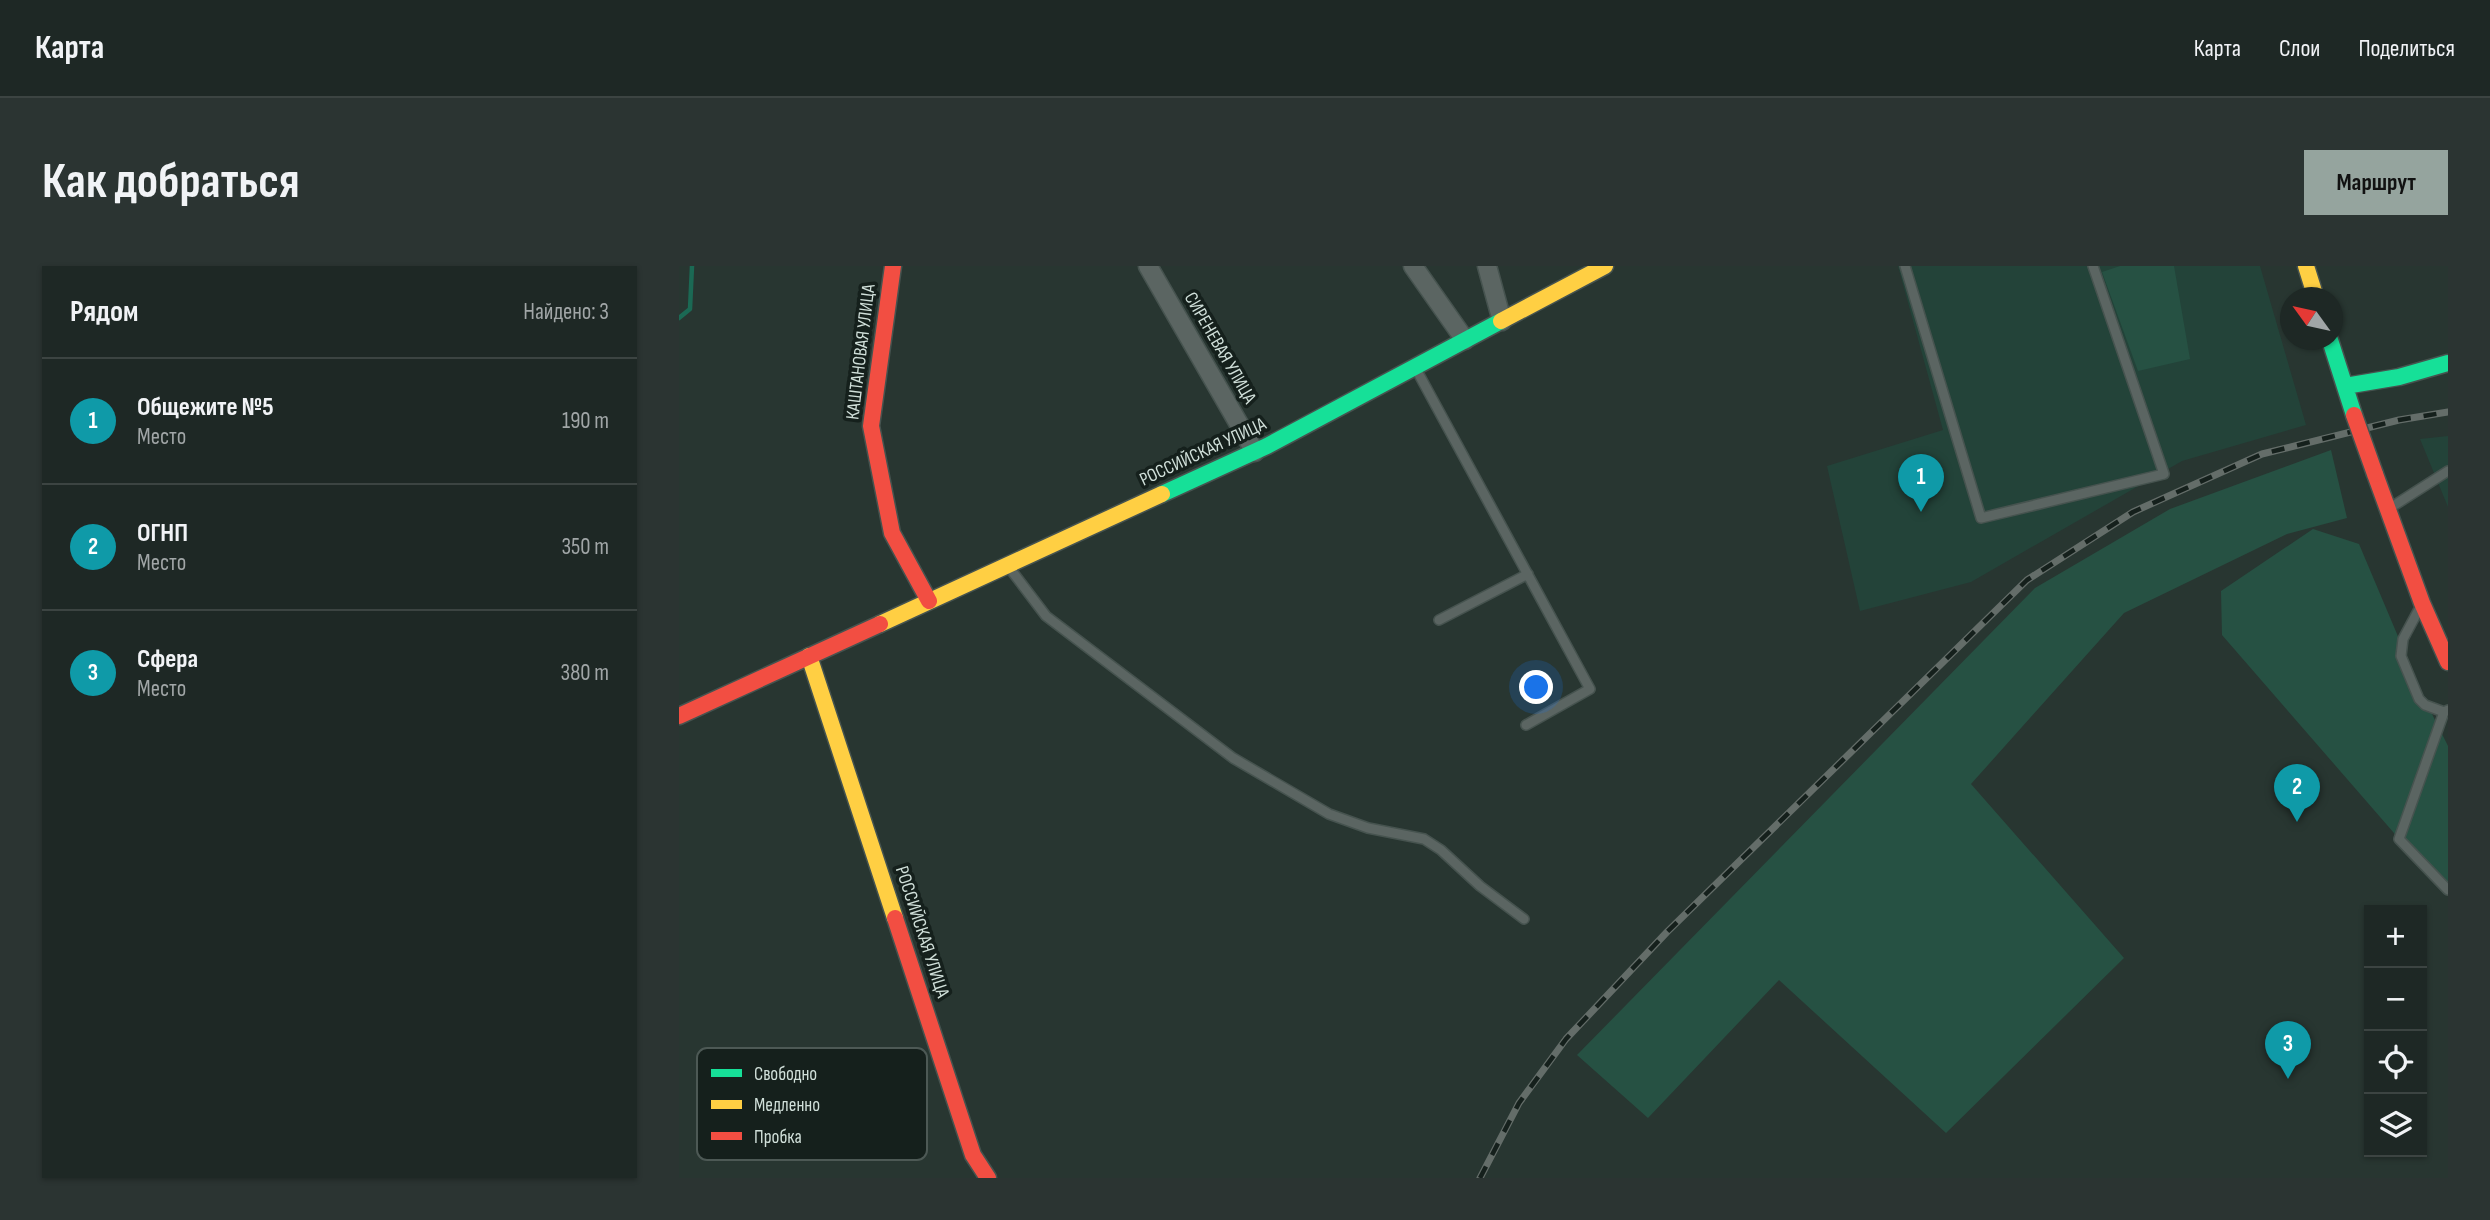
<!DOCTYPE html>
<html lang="ru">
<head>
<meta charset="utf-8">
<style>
	:root { --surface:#1e2825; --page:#2b3432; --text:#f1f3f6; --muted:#a1a6a7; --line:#3c4442; --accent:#95a49e }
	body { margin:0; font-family:"Sofia Sans Condensed",sans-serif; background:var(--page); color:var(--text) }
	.controls { position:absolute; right:21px; bottom:21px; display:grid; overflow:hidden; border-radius:0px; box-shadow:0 2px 5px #0004 }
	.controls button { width:63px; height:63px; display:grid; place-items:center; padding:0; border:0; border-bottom:2px solid var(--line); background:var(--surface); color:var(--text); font:35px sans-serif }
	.compass { position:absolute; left:1601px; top:21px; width:63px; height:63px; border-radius:50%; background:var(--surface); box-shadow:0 2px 5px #0004; rotate:303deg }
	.you { position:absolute; left:858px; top:422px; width:24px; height:24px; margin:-18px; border:5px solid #fff; border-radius:50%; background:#1a73e8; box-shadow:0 0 0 10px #1a73e833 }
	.badge { display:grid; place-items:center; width:46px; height:46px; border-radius:50%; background:var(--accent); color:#fff; font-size:23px; font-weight:700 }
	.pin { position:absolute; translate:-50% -58px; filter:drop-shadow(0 2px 4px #0008) }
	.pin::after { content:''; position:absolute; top:37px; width:24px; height:21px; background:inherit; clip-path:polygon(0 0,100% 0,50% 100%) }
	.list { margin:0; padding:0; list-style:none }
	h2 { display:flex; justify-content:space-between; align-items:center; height:91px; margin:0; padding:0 28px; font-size:30px }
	h2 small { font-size:23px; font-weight:400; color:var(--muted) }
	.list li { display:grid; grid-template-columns:46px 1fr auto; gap:21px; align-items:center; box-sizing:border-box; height:126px; padding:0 28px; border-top:2px solid var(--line) }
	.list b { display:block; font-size:26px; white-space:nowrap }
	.list p { margin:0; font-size:23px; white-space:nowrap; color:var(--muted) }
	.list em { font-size:23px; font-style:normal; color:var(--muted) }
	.icon { flex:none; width:38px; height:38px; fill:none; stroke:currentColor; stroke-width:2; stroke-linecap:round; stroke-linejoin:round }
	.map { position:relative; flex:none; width:1769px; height:912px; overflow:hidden; border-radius:0px }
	header { display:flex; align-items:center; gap:42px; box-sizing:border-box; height:98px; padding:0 35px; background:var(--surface); border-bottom:2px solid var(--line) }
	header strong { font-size:33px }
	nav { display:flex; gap:38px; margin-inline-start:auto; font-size:24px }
	.intro { display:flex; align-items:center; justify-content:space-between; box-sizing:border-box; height:168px; padding:0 42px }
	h1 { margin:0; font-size:49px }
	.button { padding:18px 32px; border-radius:0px; background:var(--accent); color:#111; font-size:24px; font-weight:700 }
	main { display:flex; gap:42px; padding:0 42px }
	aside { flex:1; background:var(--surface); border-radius:0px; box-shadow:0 2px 5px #0004 }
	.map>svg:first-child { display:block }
	.built { fill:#234339 }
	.green { fill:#265143 }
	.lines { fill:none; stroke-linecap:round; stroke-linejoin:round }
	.stream { stroke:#1b6954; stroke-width:4.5 }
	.lane-casing { stroke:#46534f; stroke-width:12 }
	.street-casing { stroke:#46534f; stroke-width:21 }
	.fast-casing { stroke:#46534f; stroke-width:19 }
	.slow-casing { stroke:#46534f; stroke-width:19 }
	.jam-casing { stroke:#46534f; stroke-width:19 }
	.lane { stroke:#5b6562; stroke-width:9 }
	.street { stroke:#5b6562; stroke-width:18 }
	.fast { stroke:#16e098; stroke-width:16 }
	.slow { stroke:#ffcf43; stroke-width:16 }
	.jam { stroke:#f24e42; stroke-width:16 }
	.rail-casing { stroke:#646d69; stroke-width:7 }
	.rail { stroke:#15201c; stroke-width:4.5; stroke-dasharray:13; stroke-linecap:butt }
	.jam-bridge-casing { stroke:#46534f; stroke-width:19; stroke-linecap:butt }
	.jam-bridge { stroke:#f24e42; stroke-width:16 }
	.labels { text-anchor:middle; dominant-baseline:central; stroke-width:7; stroke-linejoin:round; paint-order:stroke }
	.street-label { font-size:19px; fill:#d0dfd9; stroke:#15201c }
	.key { fill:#15201c; stroke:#4d5955; stroke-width:2 }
	.key-label { font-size:19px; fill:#d0dfd9 }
</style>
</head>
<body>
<header>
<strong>Карта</strong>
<nav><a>Карта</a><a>Слои</a><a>Поделиться</a></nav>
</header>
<div class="intro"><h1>Как добраться</h1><a class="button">Маршрут</a></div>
<main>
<aside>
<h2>Рядом<small>Найдено: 3</small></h2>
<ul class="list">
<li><span class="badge" style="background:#0f9aa8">1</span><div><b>Общежите №5</b><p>Место</p></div><em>190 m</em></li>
<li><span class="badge" style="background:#0f9aa8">2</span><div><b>ОГНП</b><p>Место</p></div><em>350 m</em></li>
<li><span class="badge" style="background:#0f9aa8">3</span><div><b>Сфера</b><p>Место</p></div><em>380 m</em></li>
</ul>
</aside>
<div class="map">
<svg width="1769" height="912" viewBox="0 0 1769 912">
	<rect width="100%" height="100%" fill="#283631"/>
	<!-- built -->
	<path class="built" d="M1219,0h362l46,159 -124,36 -211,121 -111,29 -33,-145 116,-36z
		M1769,170v71l-28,-68z"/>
	<!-- green -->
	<path class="green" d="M1441,0h54l16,93 -52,12 -36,-99z
		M1652,184l16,68 -60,16 -163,79 -153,171 153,174 -178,175 -167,-153 -131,138 -71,-63 458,-467 135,-79z
		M1634,263l46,15 65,154 24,48v146l-28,-29 -198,-228 -1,-44z"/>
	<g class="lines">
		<!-- stream -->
		<path class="stream" d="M0,52l11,-9 2,-43"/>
		<!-- lane casing -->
		<g class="lane-casing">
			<path id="lane" d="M1226,0l76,252 183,-44 -71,-208
				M737,103l174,320 -64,36
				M1711,242l58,-37
				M329,300l38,50 187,142 96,56 39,14 56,11 17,11 39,36 44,33
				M1739,345l-15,28 -2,17 18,43 6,6 19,7
				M760,354l89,-46
				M1769,444l-4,2 -45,127 49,51"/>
		</g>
		<!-- street casing -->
		<g class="street-casing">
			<path id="street" d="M469,0l107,186
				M734,0l52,74
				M808,0l15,55"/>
		</g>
		<!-- fast casing -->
		<g class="fast-casing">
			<path id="fast" d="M1651,74l24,75
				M1666,120l54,-9 49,-14
				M483,228l105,-48 234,-125"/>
		</g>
		<!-- slow casing -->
		<g class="slow-casing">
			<path id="slow" d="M1627,0l10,32
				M822,55l104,-55
				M201,358l282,-130
				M130,390l86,262"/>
		</g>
		<!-- jam casing -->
		<g class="jam-casing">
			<path id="jam" d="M214,0l-22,160 21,107 37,68
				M1696,208l47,129 26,59
				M0,450l201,-92
				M216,652l78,237 15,23"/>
		</g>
		<!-- lane -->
		<use href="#lane" class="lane"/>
		<!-- street -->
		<use href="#street" class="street"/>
		<!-- fast -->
		<use href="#fast" class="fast"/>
		<!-- slow -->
		<use href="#slow" class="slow"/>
		<!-- jam -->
		<use href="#jam" class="jam"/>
		<!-- rail casing -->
		<g class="rail-casing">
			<path id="rail" d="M801,912l39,-75 47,-64 101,-107 360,-352 106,-68 129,-58 137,-34 49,-8"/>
		</g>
		<!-- rail -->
		<use href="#rail" class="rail"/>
		<!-- jam-bridge casing -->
		<g class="jam-bridge-casing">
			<path id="jam-bridge" d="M1675,149l21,59"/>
		</g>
		<!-- jam-bridge -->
		<use href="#jam-bridge" class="jam-bridge"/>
	</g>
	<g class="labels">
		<!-- street labels -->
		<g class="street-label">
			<text transform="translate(541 82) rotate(60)">СИРЕНЕВАЯ УЛИЦА</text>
			<text transform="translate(182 86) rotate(-83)">КАШТАНОВАЯ УЛИЦА</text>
			<text transform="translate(524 186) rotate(-25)">РОССИЙСКАЯ УЛИЦА</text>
			<text transform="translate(243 666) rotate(72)">РОССИЙСКАЯ УЛИЦА</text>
		</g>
	</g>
	<!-- legend -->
	<rect x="18" y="782" width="230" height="112" rx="10" class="key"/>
	<rect x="32" y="803" width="31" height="8" fill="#16e098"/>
	<rect x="32" y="834" width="31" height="9" fill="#ffcf43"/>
	<rect x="32" y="866" width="31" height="8" fill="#f24e42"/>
	<g class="key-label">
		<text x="75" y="814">Свободно</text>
		<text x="75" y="845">Медленно</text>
		<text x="75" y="877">Пробка</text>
	</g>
</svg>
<div class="controls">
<button>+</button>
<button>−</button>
<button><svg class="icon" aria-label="locate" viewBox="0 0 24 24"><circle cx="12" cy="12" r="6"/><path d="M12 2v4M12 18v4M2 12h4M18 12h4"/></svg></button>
<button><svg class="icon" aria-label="layers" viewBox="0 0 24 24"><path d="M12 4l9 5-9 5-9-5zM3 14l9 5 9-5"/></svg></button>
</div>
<svg class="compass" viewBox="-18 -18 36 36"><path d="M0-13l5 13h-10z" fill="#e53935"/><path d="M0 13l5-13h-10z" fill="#a1a6a7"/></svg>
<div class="you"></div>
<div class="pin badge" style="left:1242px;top:246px;background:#0f9aa8">1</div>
<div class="pin badge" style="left:1618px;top:556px;background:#0f9aa8">2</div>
<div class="pin badge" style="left:1609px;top:813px;background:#0f9aa8">3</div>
</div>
</main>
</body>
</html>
